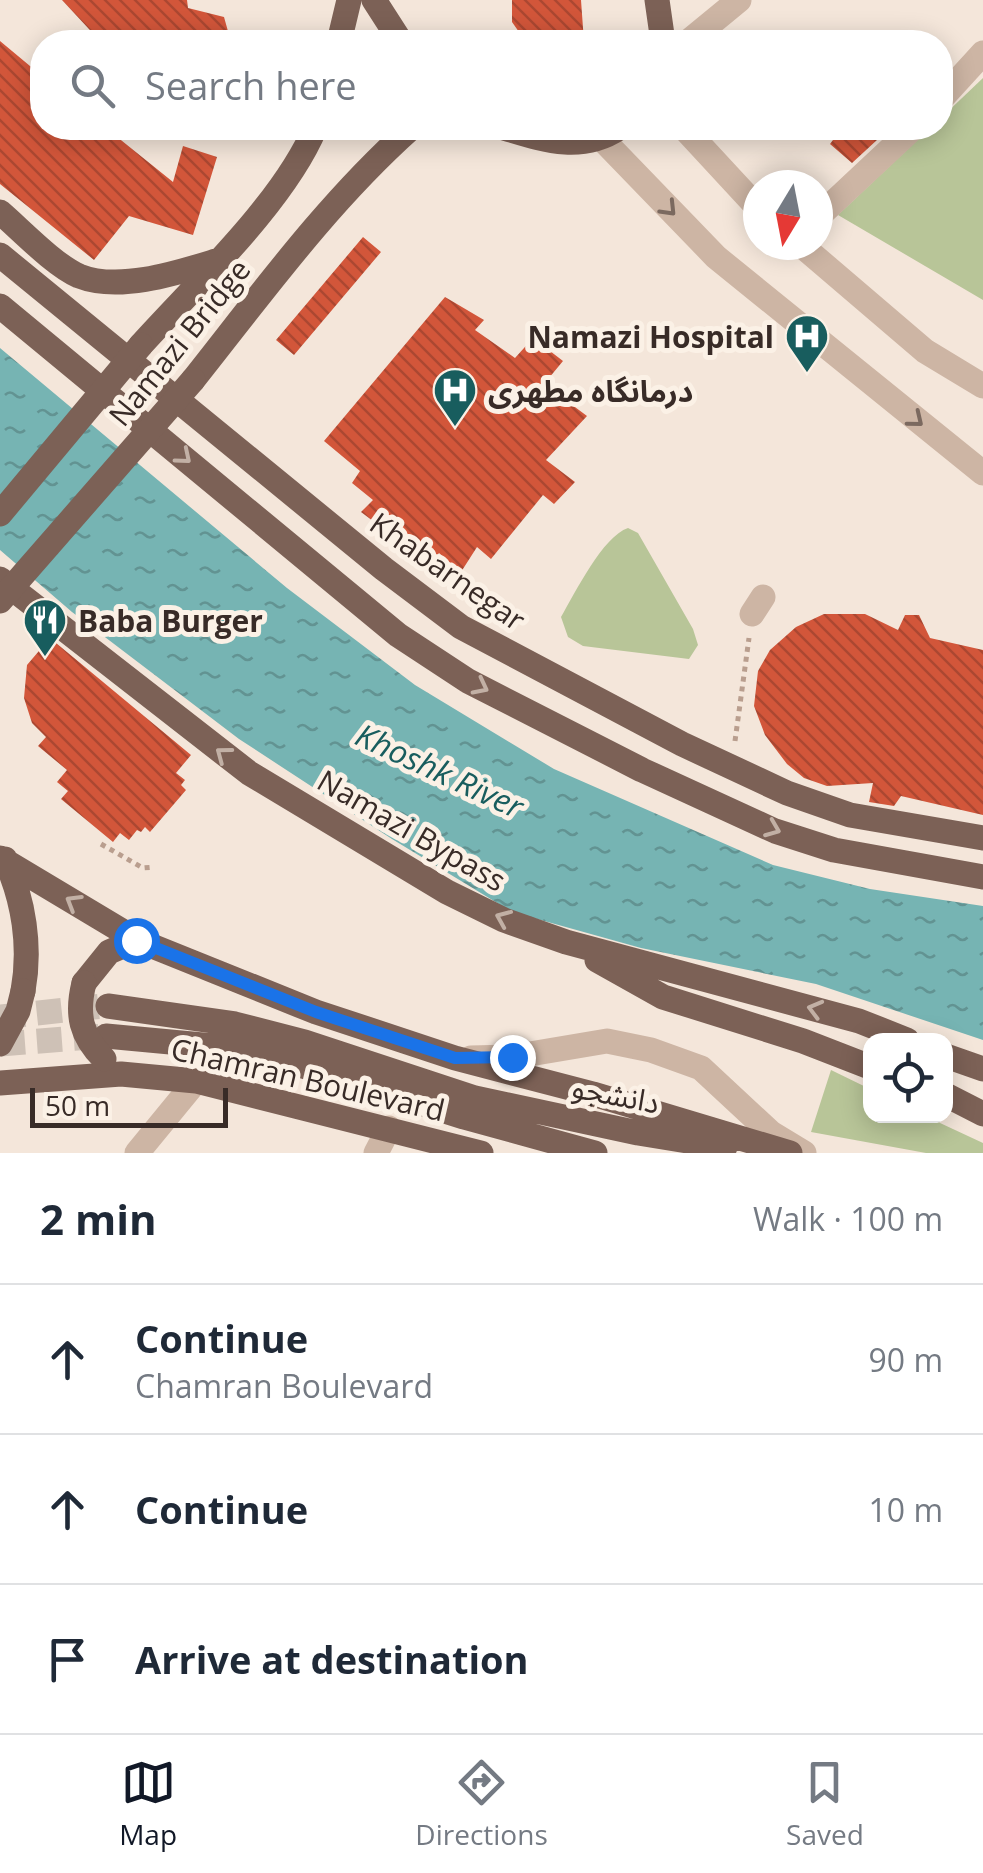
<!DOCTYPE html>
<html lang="en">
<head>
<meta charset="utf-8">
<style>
	:root { --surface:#fff; --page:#f6f6f7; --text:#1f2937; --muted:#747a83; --line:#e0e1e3; --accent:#111827 }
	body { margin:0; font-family:"Open Sans","Noto Sans Arabic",sans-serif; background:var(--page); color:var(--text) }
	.controls { position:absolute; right:30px; bottom:30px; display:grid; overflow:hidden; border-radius:20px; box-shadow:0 5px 25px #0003 }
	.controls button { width:90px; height:90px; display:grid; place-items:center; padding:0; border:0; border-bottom:2px solid var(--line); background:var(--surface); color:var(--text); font:50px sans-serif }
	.compass { position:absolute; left:743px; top:170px; width:90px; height:90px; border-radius:50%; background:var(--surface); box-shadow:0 5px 25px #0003; rotate:190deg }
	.scale { position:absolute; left:30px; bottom:25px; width:198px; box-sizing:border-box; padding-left:10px; border:5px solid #382b27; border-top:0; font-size:28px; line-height:35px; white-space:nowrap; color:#382b27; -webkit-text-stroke:8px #fbf1e6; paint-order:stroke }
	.stop { position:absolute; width:30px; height:30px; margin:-22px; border:8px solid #1a73e8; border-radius:50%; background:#fff }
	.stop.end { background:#1a73e8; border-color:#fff; box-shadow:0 2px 10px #0008 }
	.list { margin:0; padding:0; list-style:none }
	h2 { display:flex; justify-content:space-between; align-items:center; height:130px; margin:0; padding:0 40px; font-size:42px }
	h2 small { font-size:32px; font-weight:400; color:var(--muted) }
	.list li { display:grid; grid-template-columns:65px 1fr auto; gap:30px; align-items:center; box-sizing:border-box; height:150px; padding:0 40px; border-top:2px solid var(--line) }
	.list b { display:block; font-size:38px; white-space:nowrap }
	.list p { margin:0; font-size:32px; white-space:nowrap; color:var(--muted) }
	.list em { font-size:32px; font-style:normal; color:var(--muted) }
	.icon { flex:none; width:55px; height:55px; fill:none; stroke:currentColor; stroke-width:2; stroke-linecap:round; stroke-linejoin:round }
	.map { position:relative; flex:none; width:983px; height:1153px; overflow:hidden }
	.search { position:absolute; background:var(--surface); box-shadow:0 5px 25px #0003; left:30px; right:30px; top:30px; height:110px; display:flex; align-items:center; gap:25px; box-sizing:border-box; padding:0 35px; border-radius:40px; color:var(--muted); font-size:38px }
	.sheet { height:580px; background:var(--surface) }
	nav { display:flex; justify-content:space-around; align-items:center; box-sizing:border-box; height:140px; border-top:2px solid var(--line); background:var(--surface); font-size:28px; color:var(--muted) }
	nav a { display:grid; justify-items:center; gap:5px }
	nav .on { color:var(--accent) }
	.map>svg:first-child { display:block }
	.grass { fill:#b8c598 }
	.water { fill:url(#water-ripples) }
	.building { fill:url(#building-back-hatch) }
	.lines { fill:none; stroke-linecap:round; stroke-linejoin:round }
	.major-tunnel { stroke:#cec1b6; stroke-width:25; stroke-dasharray:25 12; stroke-linecap:butt }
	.path { stroke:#b99e8e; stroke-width:5; stroke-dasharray:5 5; stroke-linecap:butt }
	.minor { stroke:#cdb5a4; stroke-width:25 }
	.major { stroke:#7c6156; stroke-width:25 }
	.major-bridge { stroke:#7c6156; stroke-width:25 }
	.oneway { stroke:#7b695f }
	.oneway2 { stroke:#c2b0a5 }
	.route { stroke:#1a73e8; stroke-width:12 }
	.labels { text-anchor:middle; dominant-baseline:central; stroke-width:10; stroke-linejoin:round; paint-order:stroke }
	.poi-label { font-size:30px; font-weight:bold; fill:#382b27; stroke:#fbf1e6; text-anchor:start }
	.street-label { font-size:30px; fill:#382b27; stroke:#fbf1e6 }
	.water-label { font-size:32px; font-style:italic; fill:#185d5e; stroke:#fbf1e6 }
</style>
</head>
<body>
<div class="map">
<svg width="983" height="1153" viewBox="0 0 983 1153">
	<defs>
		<pattern id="water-ripples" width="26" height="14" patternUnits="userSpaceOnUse" patternTransform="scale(2.5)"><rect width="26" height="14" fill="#76b4b3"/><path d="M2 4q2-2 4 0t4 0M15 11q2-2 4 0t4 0" fill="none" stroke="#629392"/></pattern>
		<pattern id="building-back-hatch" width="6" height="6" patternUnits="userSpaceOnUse" patternTransform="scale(2.5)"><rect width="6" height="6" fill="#d2563a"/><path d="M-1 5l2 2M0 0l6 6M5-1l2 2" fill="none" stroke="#ab4731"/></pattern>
	</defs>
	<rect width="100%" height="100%" fill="#f4e6da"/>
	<!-- grass -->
	<path class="grass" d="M983,78v222l-145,-85 92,-87h10l1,-10z
		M628,528l10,5 55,96 5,16 -9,14 -106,-13 -15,-9 -7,-20c14,-24 42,-81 67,-89z
		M831,1070l39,19v27h55l58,27v10h-57l-115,-21z"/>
	<!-- water -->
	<path class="water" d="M0,348l287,240 128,97 139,84 219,96 97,24 113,17v134l-167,-56 -175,-36 -129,-36 -120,-73 -153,-100 -167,-127 -72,-62z"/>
	<!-- building -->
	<path class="building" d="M62,0h125l1,8 36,9 7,25h-130z
		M512,0h69l3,42h-58l-14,-20z
		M0,41l42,35v52h64l67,54 10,-36 34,11 -24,78 -64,-19 -35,44 -94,-76z
		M842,128h48l-38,35 -22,-19z
		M363,237l18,15 -87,103 -18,-15z
		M445,297l39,23 -9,10 40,28 18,-20 30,23 -19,23 43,32 -41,44 29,22 -21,22 -11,-9 -52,64 -14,-12 -16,25 -22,-19 -9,11 -69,-52 12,-12 -21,-17 8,-12 -36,-30z
		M824,614h41l33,16 7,-15h14l11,23 53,12v165l-82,-19 -7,10 -25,-4 4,-19 -46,3 -23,-8 -17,-14 -22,-29 -11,-29 4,-35 12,-21 26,-23z
		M50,638l141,117 -15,18 9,7 -4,5 5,5 -36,42 -5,-5 -4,5 -4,-2 -8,10 -9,-7 -7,9 -52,-43 7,-8 -11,-9 10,-12 -29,-24 8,-9 -14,-14 -8,-25 3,-33z"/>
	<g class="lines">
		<!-- major-tunnel -->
		<path class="major-tunnel" d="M0,1017l103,-11
			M0,1044l105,-8"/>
		<!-- path -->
		<path class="path" d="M735,741l14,-103
			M101,844l42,24 11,-1"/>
		<!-- minor -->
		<path class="minor" d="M688,42l51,-42
			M940,100l43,-47
			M684,128l74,80
			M602,139l114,118 267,216
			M818,217l95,-89
			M801,245l124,106 58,35
			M752,614l11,-17
			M471,1058l41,-1 95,-16 44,9 50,18 70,65 33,20
			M137,1153l59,-72
			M376,1153l13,-25"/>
		<!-- major -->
		<path class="major" d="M374,0l27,42
			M657,0l6,42
			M339,42l10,-42
			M504,128c40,12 77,25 115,0
			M0,212c21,18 54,53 79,64 40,16 98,-3 137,-15
			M0,255l384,314 77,58 221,117 105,49 63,22 133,23
			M0,306l398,329 70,46 174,89 133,61 59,19 149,27
			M141,345c55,-61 143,-143 174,-217
			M193,380c69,-87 135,-178 218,-252
			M0,579l249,194 198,119 57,28 62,22 293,79 48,19
			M0,858l137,82 179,72 139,46 138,36 197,59
			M5,859c19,41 26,88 18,132
			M597,960l66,37 140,44 67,26
			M84,983l25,-31 28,-12
			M108,1006l127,18 70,18 170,56 163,35 87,14
			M106,1036l118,11 76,18 164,52 131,36
			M946,1056l37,13
			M0,1083l121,-9 75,7 285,72
			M946,1095l37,19"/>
		<!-- major-bridge -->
		<path class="major-bridge" d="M0,514l141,-169
			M0,601l193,-221
			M84,983c-8,32 -3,53 20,76
			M0,1044l18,-33 5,-20"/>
	</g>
	<!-- one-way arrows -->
	<defs><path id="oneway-chevron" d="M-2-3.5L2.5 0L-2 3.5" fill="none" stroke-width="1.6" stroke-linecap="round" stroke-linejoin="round" transform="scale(2.5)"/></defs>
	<g class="oneway">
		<use href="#oneway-chevron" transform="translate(669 209) rotate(46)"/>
		<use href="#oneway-chevron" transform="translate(916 420) rotate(39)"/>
	</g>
	<g class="oneway2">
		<use href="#oneway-chevron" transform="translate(184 457) rotate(40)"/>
		<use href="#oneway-chevron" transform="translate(481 687) rotate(27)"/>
		<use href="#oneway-chevron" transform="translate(223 754) rotate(-143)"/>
		<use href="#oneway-chevron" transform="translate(773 829) rotate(22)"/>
		<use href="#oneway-chevron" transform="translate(73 902) rotate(-149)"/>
		<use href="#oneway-chevron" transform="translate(503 918) rotate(-157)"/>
		<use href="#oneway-chevron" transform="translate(815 1009) rotate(-165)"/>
	</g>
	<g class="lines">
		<!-- route -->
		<path class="route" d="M136,940l180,72 139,46 57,-1"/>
	</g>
	<!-- icons -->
	<defs>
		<g id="hospital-pin" transform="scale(2.25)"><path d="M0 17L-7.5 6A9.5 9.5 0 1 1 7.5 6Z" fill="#185d5e" stroke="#fbf1e6"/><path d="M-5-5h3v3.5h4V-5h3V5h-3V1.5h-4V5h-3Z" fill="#fff"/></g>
		<g id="restaurant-pin" transform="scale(2.25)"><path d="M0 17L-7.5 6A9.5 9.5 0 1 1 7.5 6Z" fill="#185d5e" stroke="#fbf1e6"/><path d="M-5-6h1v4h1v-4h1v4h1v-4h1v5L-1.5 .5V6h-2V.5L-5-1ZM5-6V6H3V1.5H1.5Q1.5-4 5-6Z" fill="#fff"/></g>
	</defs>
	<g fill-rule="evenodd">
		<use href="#hospital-pin" x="807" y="336"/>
		<use href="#hospital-pin" x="455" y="390"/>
		<use href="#restaurant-pin" x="45" y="620"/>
	</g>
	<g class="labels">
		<!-- poi labels -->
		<g class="poi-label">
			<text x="774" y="336" text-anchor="end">Namazi Hospital</text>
			<text x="488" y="390">درمانگاه مطهری</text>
			<text x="78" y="620">Baba Burger</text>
		</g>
		<!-- street labels -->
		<g class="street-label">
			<text transform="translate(179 342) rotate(-51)">Namazi Bridge</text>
			<text transform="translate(448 571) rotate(35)">Khabarnegar</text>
			<text transform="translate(412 830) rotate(30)">Namazi Bypass</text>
			<text transform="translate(308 1079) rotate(13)">Chamran Boulevard</text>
			<text transform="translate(616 1094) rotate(11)">دانشجو</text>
		</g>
		<!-- water labels -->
		<g class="water-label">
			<text transform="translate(440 770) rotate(25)">Khoshk River</text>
		</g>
	</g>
</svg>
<div class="controls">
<button><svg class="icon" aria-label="locate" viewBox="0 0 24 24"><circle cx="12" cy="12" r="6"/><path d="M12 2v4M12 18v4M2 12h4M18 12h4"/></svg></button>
</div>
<svg class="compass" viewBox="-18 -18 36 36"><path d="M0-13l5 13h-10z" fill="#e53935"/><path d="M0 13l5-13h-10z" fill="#747a83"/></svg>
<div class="scale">50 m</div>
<div class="stop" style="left:136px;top:940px"></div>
<div class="stop end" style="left:512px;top:1057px"></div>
<div class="search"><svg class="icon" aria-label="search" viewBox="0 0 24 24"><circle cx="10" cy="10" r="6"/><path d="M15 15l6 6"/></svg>Search here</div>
</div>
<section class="sheet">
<h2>2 min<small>Walk · 100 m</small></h2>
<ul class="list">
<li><svg class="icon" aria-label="ahead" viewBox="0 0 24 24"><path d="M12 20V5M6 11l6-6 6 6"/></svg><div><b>Continue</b><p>Chamran Boulevard</p></div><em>90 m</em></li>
<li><svg class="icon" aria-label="ahead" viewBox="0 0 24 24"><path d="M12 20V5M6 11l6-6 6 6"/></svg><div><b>Continue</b></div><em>10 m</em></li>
<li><svg class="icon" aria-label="arrive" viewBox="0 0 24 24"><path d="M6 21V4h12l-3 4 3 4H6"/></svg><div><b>Arrive at destination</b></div></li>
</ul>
</section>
<nav>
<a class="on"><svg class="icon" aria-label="map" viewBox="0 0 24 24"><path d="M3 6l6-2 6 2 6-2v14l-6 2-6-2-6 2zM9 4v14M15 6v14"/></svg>Map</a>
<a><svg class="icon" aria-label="directions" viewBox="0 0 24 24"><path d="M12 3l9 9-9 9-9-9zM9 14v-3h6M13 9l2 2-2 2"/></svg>Directions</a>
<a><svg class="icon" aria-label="saved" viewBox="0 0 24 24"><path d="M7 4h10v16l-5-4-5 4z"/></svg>Saved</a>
</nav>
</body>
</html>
